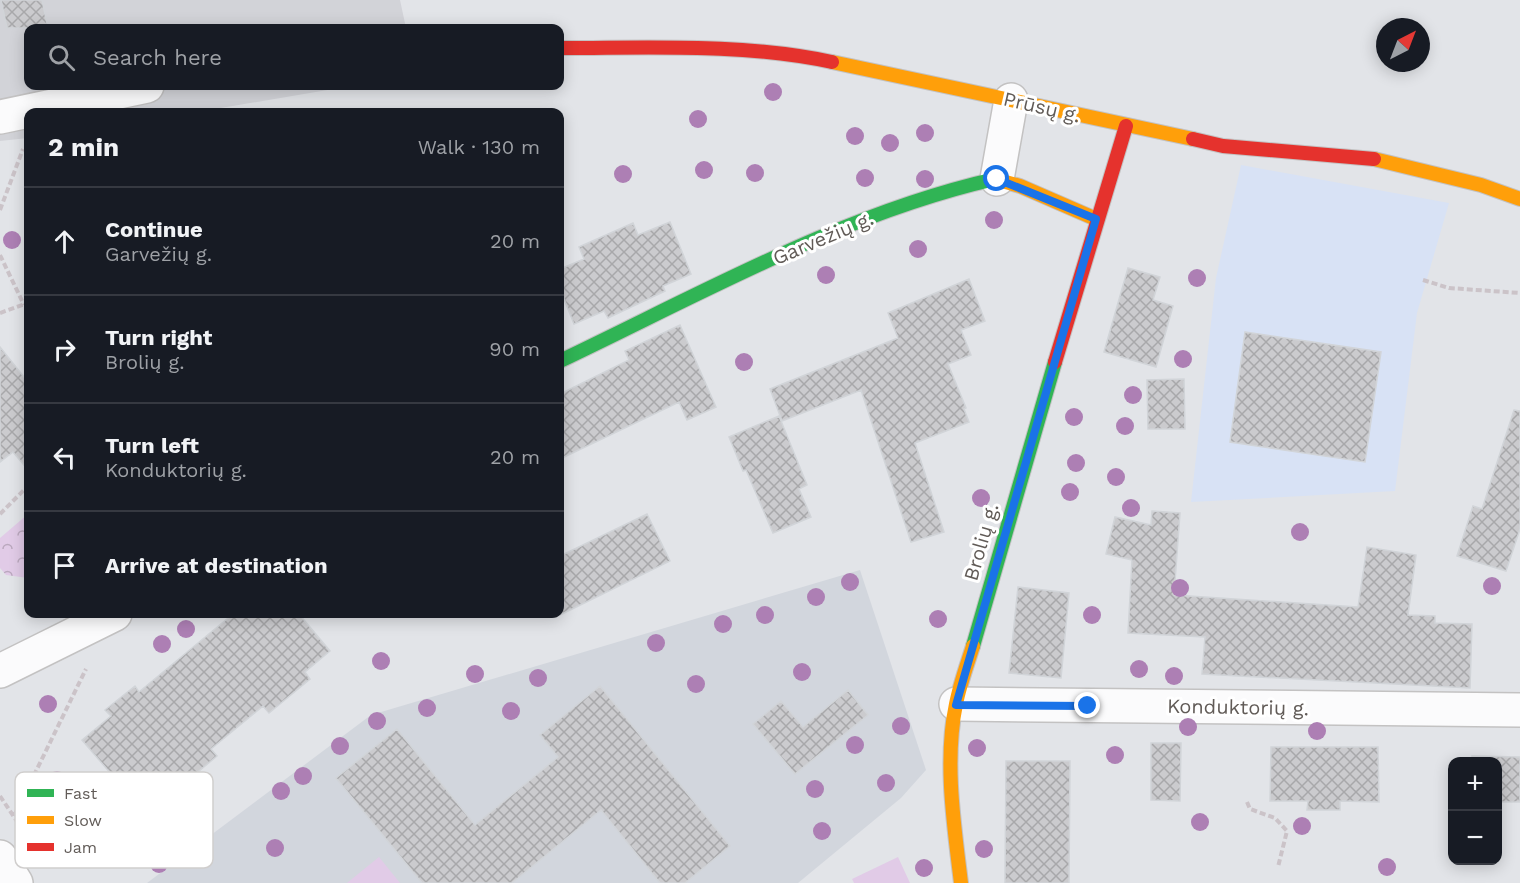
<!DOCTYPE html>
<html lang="en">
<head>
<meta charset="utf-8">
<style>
	:root { --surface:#171b24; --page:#242831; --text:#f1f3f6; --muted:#9ea1a6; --line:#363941 }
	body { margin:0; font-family:"Work Sans",sans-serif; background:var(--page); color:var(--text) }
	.controls { position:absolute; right:18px; bottom:18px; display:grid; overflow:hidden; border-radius:12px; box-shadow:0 3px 15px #0003 }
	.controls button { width:54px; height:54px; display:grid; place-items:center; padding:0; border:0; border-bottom:2px solid var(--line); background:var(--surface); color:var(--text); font:30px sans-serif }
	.compass { position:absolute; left:1376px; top:18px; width:54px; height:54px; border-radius:50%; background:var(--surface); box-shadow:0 3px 15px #0003; rotate:42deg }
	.stop { position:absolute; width:18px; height:18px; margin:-14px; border:4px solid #1a73e8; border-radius:50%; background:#fff }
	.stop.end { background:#1a73e8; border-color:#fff; box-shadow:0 2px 6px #0008 }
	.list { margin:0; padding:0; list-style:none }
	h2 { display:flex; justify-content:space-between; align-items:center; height:78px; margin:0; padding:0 24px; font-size:26px }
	h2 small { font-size:20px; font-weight:400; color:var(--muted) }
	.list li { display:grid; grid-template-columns:39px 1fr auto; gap:18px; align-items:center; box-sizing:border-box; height:108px; padding:0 24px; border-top:2px solid var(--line) }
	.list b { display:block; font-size:22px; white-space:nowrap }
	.list p { margin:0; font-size:20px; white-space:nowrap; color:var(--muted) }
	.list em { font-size:20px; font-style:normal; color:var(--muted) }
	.icon { flex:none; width:33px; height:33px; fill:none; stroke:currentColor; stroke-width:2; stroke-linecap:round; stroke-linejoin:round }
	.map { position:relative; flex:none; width:1520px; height:883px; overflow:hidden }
	.search { position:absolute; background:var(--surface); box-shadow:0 3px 15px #0003; left:24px; top:24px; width:540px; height:66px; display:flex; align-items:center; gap:15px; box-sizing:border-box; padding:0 21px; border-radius:12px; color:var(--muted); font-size:22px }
	.panel { position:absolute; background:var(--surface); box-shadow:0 3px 15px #0003; left:24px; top:108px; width:540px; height:510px; border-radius:12px }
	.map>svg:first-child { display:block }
	.commercial { fill:#d8e2f5 }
	.industrial { fill:#d2d3d8 }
	.education { fill:#d2d6dd }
	.green { fill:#e1cbe7 }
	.forest { fill:url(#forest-crowns) }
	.building { fill:url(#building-cross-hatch); stroke:#d1d4d8; stroke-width:1.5 }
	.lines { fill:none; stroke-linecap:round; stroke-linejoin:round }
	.street-casing { stroke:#c3c2c2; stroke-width:36 }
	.fast-casing { stroke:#c3c2c2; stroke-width:16 }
	.slow-casing { stroke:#c3c2c2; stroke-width:16 }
	.jam-casing { stroke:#c3c2c2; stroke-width:16 }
	.path { stroke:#cbc3c8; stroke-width:4; stroke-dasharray:6 3; stroke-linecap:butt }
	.street { stroke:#fbfbfc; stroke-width:33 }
	.fast { stroke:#30b455; stroke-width:14 }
	.slow { stroke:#ff9f0a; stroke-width:14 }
	.jam { stroke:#e5322d; stroke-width:14 }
	.tree { fill:#ad7fb4 }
	.route { stroke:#1a73e8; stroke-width:8 }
	.labels { text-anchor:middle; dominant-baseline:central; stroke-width:6; stroke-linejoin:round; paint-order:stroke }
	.street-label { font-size:20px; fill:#615b57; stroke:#fff }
	.key { fill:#fff; stroke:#d0cecd; stroke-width:1.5 }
	.key-label { font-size:16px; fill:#615b57 }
</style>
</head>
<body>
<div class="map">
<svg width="1520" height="883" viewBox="0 0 1520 883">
	<defs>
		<pattern id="forest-crowns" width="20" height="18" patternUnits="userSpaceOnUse" patternTransform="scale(1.5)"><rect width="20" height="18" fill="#e1cbe7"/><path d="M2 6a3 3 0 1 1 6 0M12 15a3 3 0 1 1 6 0" fill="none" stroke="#baa8be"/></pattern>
		<pattern id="building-cross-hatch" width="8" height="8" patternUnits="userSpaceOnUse" patternTransform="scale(1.5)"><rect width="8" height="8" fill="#cbcbce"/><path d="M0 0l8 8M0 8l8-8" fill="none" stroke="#a8a8aa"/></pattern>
	</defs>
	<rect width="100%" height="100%" fill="#e2e4e8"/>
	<!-- commercial -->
	<path class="commercial" d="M1241,165l208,38 -32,110 -22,178 -204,11 25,-224z"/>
	<!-- industrial -->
	<path class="industrial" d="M0,0h400l6,28h-378v58h323l-154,26h-169v26l-28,3z"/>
	<!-- education -->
	<path class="education" d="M860,570l66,200 -25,28 -103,85h-651l224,-168z"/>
	<!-- green -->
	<path class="green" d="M379,857l21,26h-53z
		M898,857l12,26h-56l-2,-4z"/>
	<!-- forest -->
	<path class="forest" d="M28,514v64l-22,-3 -6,-7v-30z"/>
	<!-- building -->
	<path class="building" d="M1,0h41l6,28h-41z
		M670,222l21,52 -28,12 2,5 -57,27 -4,-7 -30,13 -14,-35v-20l24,-10 -5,-12 54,-24 5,12z
		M1128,268l32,9 -7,23 20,6 -17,61 -52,-15z
		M969,279l16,42 -24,9 10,25 -23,9 18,44 -2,1 5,13 -54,21 29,89 -33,10 -50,-152 -79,31 -12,-32 128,-51 -10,-25z
		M680,325l36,82 -29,13 -8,-18 -119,57v-65l69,-34 -4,-9z
		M1245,332l136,20 -16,110 -135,-20z
		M0,347l28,35v88l-15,-18 -13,10z
		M1184,379l1,50h-37l-1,-49z
		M1514,410l6,1v118l-14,42 -49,-15 16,-50 9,3z
		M779,416l28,69 -8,4 12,28 -38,16 -27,-63 -3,1 -14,-34z
		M1152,511l28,2 -6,82 184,12 9,-60 49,8 -8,60 27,1v7l37,1 -2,64 -268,-14 3,-37 -77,-4 4,-73 -26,-6 9,-37 36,8z
		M647,514l23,47 -110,54v-59z
		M1018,587l51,6 -8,85 -52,-5z
		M233,614h66l31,37 -25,21 5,7 -41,34 -6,-7 -52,43 6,7 -30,25 -5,-6 -38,32 -29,-35 -3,3 -30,-35 29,-24 -6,-6 30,-24 4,6z
		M600,686l130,160 -45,37h-25l-59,-73 -89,73h-90l-86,-105 61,-49 78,96 83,-68 -18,-22z
		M848,690l20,25 -73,59 -42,-50 28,-23 22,26z
		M1151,743h30l-1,58 -29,-1z
		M1271,747h107l1,55 -39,-1v9h-33l1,-9h-38z
		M1472,756l48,1v45h-23v-40h-25z
		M1006,761h64l-1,122h-64z"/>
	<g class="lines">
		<!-- street casing -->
		<g class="street-casing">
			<path id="street" d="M0,117l147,-31
				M997,179l14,-79
				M0,671l115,-57
				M956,704l564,6
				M0,857l16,26"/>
		</g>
		<!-- fast casing -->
		<g class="fast-casing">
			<path id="fast" d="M560,361c139,-66 284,-148 435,-182
				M973,646l82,-284"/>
		</g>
		<!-- slow casing -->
		<g class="slow-casing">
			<path id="slow" d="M832,62l361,77
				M1374,159l107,26 39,14
				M995,179l25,7 76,33
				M961,883c-7,-58 -17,-122 -5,-179 4,-20 11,-39 17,-58"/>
		</g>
		<!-- jam casing -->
		<g class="jam-casing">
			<path id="jam" d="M560,48c91,0 183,-5 272,14
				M1193,139l30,7 151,13
				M1055,362l71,-236"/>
		</g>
		<!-- path -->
		<path class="path" d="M0,210l23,-61
			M0,255l24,50
			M1423,280l26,8 71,5
			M0,313l28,-10
			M0,514l28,-28
			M0,796l20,30
			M1247,802l3,7 25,9 12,13 -9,36
			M14,816l72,-147"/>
		<!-- street -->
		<use href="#street" class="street"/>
		<!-- fast -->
		<use href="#fast" class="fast"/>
		<!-- slow -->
		<use href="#slow" class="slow"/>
		<!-- jam -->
		<use href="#jam" class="jam"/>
	</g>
	<!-- trees -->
	<g class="tree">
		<circle cx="773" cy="92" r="9"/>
		<circle cx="698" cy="119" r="9"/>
		<circle cx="925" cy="133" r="9"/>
		<circle cx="855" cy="136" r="9"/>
		<circle cx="890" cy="143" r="9"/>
		<circle cx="704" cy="170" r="9"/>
		<circle cx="755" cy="173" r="9"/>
		<circle cx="623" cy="174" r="9"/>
		<circle cx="865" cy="178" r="9"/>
		<circle cx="925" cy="179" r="9"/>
		<circle cx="994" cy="220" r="9"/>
		<circle cx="12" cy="240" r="9"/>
		<circle cx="918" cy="249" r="9"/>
		<circle cx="826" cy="275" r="9"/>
		<circle cx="1197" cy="278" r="9"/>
		<circle cx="1183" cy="359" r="9"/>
		<circle cx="744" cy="362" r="9"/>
		<circle cx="1133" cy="395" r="9"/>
		<circle cx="1074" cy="417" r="9"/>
		<circle cx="1125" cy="426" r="9"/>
		<circle cx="1076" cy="463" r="9"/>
		<circle cx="1116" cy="477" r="9"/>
		<circle cx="1070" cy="492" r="9"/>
		<circle cx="981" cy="498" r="9"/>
		<circle cx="1131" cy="508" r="9"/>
		<circle cx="1300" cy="532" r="9"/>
		<circle cx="850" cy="582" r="9"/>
		<circle cx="1492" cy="586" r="9"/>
		<circle cx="1180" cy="588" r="9"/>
		<circle cx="816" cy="597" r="9"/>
		<circle cx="765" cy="615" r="9"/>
		<circle cx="1092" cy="615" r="9"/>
		<circle cx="938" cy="619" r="9"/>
		<circle cx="723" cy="624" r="9"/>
		<circle cx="186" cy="629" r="9"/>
		<circle cx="656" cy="643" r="9"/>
		<circle cx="162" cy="644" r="9"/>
		<circle cx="381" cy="661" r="9"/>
		<circle cx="1139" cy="669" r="9"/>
		<circle cx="802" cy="672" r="9"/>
		<circle cx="475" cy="674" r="9"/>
		<circle cx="1174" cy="676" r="9"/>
		<circle cx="538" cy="678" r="9"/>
		<circle cx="696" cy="684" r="9"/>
		<circle cx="48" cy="704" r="9"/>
		<circle cx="427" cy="708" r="9"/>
		<circle cx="511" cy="711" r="9"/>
		<circle cx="377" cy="721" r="9"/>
		<circle cx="901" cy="726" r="9"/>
		<circle cx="1188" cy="727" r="9"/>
		<circle cx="1317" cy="731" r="9"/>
		<circle cx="855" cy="745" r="9"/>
		<circle cx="340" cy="746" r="9"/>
		<circle cx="977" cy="748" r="9"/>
		<circle cx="1115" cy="755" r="9"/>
		<circle cx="303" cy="776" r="9"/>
		<circle cx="57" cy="780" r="9"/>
		<circle cx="886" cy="783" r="9"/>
		<circle cx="815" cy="789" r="9"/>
		<circle cx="281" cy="791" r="9"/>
		<circle cx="1200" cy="822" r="9"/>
		<circle cx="1302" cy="826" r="9"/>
		<circle cx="822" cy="831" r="9"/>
		<circle cx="275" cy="848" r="9"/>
		<circle cx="984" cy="849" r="9"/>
		<circle cx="159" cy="864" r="9"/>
		<circle cx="1387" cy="867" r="9"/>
		<circle cx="924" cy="868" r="9"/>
	</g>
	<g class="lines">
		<!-- route -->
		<path class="route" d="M997,179l99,40 -140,486 132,1"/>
	</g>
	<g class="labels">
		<!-- street labels -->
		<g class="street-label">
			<text transform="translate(1042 107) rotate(13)">Prūsų g.</text>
			<text transform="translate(823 238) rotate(-23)">Garvežių g.</text>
			<text transform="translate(981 542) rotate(-74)">Brolių g.</text>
			<text transform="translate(1238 707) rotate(1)">Konduktorių g.</text>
		</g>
	</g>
	<!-- legend -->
	<rect x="15" y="772" width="198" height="96" rx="9" class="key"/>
	<rect x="27" y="789" width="27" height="8" fill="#30b455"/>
	<rect x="27" y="816" width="27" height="8" fill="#ff9f0a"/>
	<rect x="27" y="843" width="27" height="8" fill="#e5322d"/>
	<g class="key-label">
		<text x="64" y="799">Fast</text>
		<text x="64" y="826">Slow</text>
		<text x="64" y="853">Jam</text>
	</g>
</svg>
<div class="controls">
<button>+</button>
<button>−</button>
</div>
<svg class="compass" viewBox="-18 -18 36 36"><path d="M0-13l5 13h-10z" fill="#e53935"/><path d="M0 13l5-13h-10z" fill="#9ea1a6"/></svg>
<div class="stop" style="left:997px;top:179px"></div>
<div class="stop end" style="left:1088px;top:706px"></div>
<div class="search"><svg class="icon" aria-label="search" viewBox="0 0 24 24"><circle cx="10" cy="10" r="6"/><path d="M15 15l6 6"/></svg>Search here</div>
<section class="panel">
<h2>2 min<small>Walk · 130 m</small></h2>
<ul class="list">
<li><svg class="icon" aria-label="ahead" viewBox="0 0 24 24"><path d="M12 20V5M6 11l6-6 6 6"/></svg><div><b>Continue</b><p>Garvežių g.</p></div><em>20 m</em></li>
<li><svg class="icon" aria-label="right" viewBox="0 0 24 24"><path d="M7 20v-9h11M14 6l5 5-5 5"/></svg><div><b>Turn right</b><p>Brolių g.</p></div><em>90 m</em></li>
<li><svg class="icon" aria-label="left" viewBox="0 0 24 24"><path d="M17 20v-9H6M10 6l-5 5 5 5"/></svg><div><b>Turn left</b><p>Konduktorių g.</p></div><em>20 m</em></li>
<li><svg class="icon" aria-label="arrive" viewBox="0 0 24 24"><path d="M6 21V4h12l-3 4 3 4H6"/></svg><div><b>Arrive at destination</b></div></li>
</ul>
</section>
</div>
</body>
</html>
